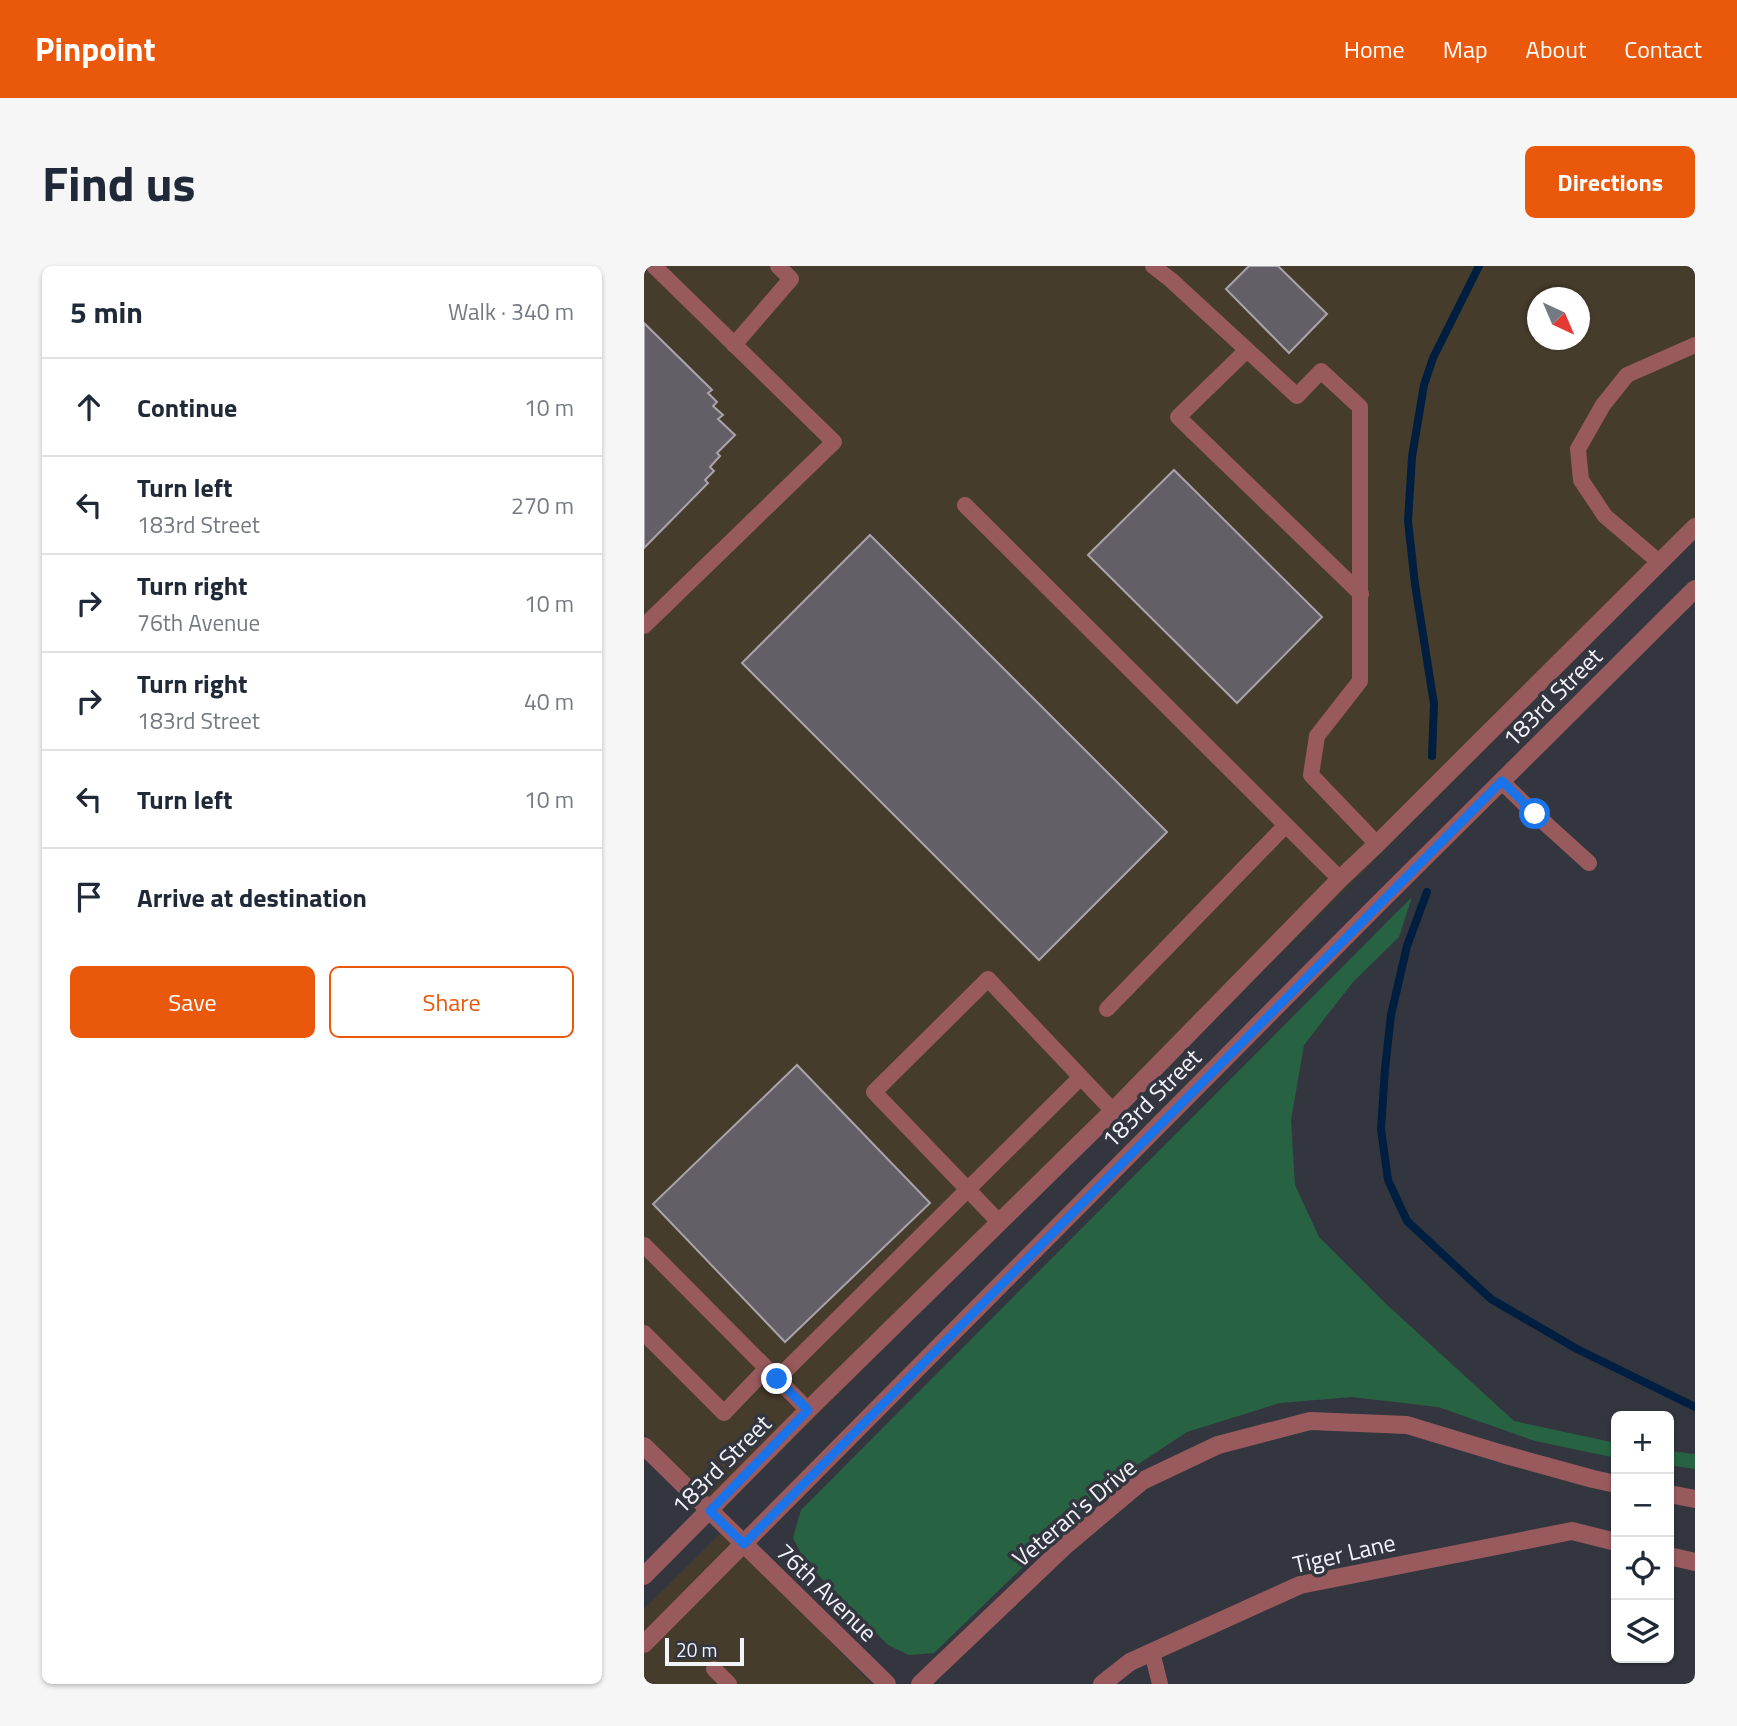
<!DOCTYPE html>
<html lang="en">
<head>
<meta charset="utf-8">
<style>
	:root { --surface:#fff; --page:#f6f6f7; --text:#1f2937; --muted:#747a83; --line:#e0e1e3; --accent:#ea580c }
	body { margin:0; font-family:"Titillium Web",sans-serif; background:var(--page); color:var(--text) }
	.controls { position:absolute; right:21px; bottom:21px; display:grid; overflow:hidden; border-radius:10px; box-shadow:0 2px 5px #0004 }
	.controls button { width:63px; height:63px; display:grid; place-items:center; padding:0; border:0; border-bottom:2px solid var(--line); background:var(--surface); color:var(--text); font:35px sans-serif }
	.compass { position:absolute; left:883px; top:21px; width:63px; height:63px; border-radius:50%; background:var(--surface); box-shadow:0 2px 5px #0004; rotate:136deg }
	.scale { position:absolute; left:21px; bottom:18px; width:79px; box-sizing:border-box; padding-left:7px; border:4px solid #f2f4fa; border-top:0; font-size:19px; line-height:24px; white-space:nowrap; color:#f2f4fa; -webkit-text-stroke:5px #33363e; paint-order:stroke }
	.stop { position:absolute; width:21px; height:21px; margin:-16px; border:5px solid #1a73e8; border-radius:50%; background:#fff }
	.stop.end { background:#1a73e8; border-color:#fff; box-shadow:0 2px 7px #0008 }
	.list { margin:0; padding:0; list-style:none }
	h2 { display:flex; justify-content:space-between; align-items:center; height:91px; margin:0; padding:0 28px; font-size:30px }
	h2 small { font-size:23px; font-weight:400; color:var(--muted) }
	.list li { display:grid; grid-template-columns:46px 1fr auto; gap:21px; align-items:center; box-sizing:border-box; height:98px; padding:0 28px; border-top:2px solid var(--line) }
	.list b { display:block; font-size:26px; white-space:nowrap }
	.list p { margin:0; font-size:23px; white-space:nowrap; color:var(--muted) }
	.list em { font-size:23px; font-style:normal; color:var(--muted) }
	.actions { display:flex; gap:14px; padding:21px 28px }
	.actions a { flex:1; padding:16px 0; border:2px solid var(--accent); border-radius:10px; text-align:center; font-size:24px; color:var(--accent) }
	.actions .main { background:var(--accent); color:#fff }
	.icon { flex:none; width:38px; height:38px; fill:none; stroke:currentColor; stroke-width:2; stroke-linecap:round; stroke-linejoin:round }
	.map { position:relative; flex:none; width:1051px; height:1418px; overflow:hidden; border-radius:10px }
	header { display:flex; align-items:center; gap:42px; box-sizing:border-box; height:98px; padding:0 35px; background:var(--accent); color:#fff }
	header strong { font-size:33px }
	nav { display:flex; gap:38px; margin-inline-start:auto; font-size:24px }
	.intro { display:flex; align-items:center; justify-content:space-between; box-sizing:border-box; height:168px; padding:0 42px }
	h1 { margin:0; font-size:49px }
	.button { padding:18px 32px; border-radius:10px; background:var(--accent); color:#fff; font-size:24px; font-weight:700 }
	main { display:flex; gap:42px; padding:0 42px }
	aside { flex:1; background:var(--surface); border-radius:10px; box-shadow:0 2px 5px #0004 }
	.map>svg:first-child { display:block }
	.commercial { fill:#463c2c; fill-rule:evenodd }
	.green { fill:#276343 }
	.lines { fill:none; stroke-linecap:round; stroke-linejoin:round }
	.stream { stroke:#001f40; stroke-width:8 }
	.building { fill:#645e66; stroke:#a9a3ac; stroke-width:2 }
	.service { stroke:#985a5d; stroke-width:16 }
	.minor { stroke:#985a5d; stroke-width:18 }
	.tertiary { stroke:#985a5d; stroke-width:18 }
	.route { stroke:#1a73e8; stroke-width:9 }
	.labels { text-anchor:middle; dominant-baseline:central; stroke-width:7; stroke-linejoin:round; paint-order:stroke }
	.street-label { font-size:24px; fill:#f2f4fa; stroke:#33363e }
</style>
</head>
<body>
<header>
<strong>Pinpoint</strong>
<nav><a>Home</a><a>Map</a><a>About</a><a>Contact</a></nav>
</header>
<div class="intro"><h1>Find us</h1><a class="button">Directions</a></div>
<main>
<aside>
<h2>5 min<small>Walk · 340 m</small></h2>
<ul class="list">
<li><svg class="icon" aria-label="ahead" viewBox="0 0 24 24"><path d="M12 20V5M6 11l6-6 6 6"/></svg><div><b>Continue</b></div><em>10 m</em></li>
<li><svg class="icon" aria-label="left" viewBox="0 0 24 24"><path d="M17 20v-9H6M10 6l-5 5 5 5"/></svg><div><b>Turn left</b><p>183rd Street</p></div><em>270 m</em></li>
<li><svg class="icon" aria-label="right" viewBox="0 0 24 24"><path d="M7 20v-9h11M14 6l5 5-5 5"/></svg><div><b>Turn right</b><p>76th Avenue</p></div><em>10 m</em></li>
<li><svg class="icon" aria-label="right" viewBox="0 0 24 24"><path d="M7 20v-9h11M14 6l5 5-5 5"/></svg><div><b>Turn right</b><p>183rd Street</p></div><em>40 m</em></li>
<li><svg class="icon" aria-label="left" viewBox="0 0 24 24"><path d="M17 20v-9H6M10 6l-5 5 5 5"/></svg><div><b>Turn left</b></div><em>10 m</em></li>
<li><svg class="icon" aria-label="arrive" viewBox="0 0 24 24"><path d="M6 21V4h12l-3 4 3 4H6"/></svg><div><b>Arrive at destination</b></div></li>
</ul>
<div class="actions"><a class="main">Save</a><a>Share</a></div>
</aside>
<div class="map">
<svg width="1051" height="1418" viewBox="0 0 1051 1418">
	<rect width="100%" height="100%" fill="#33363e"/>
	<!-- commercial -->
	<path class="commercial" d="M0,0h1051v274l-973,970 -78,-77zM894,32h42v42h-42z
		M78,1266l150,152h-228v-75z"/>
	<!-- green -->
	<path class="green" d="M768,631l-13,40 -46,45 -49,63 -13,75 4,65 24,52 66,66 129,118 102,22v15l-81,-17 -97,-34 -86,-10 -72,6 -93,29 -76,50 -177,171 -25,2 -21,-10 -82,-82 -13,-25 8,-28z
		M1025,1185l26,3v15l-26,-4z"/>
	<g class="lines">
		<!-- stream -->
		<path class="stream" d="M788,490l2,-52 -19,-120 -7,-63 4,-64 12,-72 9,-27 46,-92
			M783,626l-20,54 -16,69 -6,54 -4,60 7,51 19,41 84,78 86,50 118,58"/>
	</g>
	<!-- building -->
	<path class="building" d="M605,0h29l49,48 -38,39 -63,-64z
		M0,57l68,67 -4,3 9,9 -4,4 10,9 -5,4 17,16 -18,18 3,3 -10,11 4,4 -9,9 3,3 -64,65z
		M530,204l148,147 -85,86 -149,-148z
		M226,269l297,297 -128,128 -297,-297z
		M153,799l133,138 -145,139 -132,-138z"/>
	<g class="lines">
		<!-- service -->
		<path class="service" d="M509,0l18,14 126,116 24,-25 39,36v274l-43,55 -6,39 66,69
			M90,79l57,-66 -13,-13
			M603,84l-69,67 183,177
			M321,239l375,374
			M1015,296l-54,-46 -24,-36 -3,-31 25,-44 24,-30 68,-30
			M0,360l190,-184 -180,-176
			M857,515l34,33 54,49
			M463,743l179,-184
			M355,956l-125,-130 114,-113 125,132
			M0,979l164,165
			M0,1067l80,80 42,-44
			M133,1113l304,-302
			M508,1386l8,32
			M70,1403l15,15"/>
		<!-- minor -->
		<path class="minor" d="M0,1180l243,238
			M1025,1228l26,5
			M1025,1290l26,6
			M276,1418l146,-139 76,-64 76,-36 92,-24 97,4 99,30 87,24 23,5
			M458,1418l28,-22 170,-77 272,-54 44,11"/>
		<!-- tertiary -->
		<path class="tertiary" d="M0,1310l164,-166 305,-299 227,-232 37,-35 318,-317
			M0,1378l733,-739 318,-316"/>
	</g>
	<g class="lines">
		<!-- route -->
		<path class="route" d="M133,1113l31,31 -98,101 34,33 758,-763 33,33"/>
	</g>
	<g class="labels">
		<!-- street labels -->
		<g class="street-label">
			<text transform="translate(908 431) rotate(-45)">183rd Street</text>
			<text transform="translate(507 832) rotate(-45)">183rd Street</text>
			<text transform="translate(77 1198) rotate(-45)">183rd Street</text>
			<text transform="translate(430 1246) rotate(-40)">Veteran's Drive</text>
			<text transform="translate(700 1287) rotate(-13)">Tiger Lane</text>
			<text transform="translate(183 1326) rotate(44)">76th Avenue</text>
		</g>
	</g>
</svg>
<div class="controls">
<button>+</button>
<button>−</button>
<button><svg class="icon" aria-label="locate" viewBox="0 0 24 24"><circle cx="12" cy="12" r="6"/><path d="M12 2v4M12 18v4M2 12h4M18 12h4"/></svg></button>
<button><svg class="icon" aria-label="layers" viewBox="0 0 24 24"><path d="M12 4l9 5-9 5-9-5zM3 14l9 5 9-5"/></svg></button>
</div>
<svg class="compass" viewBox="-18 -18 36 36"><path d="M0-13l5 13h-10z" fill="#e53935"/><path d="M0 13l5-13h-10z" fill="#747a83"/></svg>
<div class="scale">20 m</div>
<div class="stop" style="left:891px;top:548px"></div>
<div class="stop end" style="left:133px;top:1113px"></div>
</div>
</main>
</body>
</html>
